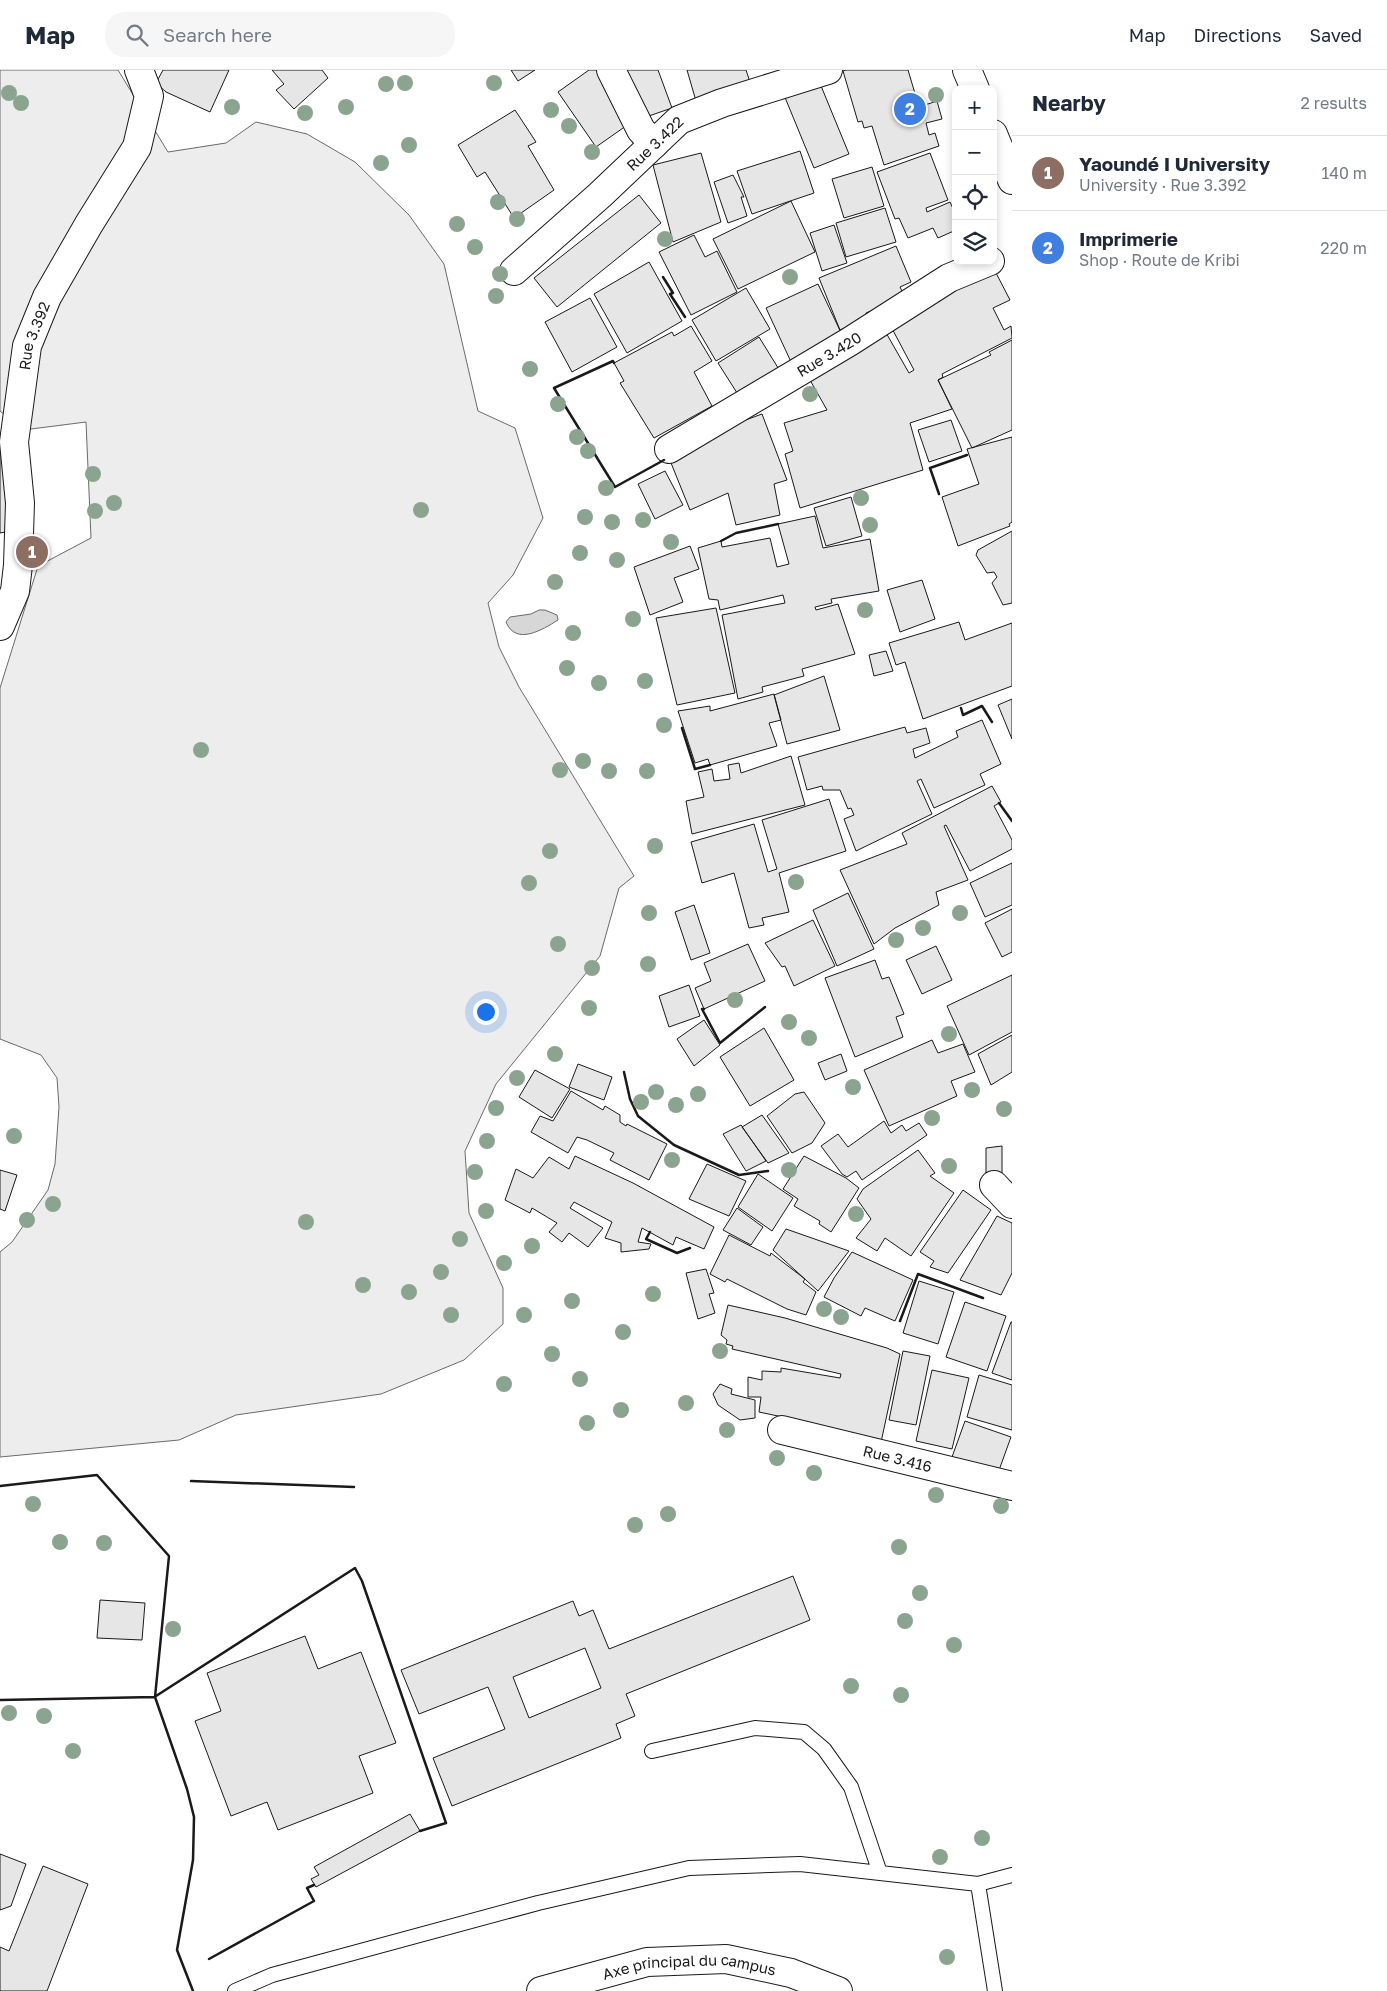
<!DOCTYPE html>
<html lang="en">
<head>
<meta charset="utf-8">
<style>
	:root { --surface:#fff; --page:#f6f6f7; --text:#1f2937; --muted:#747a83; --line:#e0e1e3; --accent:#0b8043 }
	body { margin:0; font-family:"Golos Text",sans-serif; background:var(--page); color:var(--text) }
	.controls { position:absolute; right:15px; top:15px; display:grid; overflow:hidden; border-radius:10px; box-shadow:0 2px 8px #0003 }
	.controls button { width:45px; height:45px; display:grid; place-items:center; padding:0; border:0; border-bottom:1px solid var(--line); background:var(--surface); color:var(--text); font:25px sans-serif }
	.you { position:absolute; left:485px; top:941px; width:18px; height:18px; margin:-12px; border:4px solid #fff; border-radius:50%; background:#1a73e8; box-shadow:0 0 0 8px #1a73e833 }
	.badge { display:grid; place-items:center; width:32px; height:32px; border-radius:50%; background:var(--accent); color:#fff; font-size:16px; font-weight:700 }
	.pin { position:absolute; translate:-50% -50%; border:2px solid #fff; box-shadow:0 1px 5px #0006 }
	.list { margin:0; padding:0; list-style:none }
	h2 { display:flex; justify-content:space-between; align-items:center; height:65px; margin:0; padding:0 20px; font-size:21px }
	h2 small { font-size:16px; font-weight:400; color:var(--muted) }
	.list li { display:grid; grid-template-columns:32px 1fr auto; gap:15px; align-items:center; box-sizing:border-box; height:75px; padding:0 20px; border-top:1px solid var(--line) }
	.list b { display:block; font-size:19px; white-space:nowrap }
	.list p { margin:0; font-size:16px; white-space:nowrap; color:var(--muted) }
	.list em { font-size:16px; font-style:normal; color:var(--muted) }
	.icon { flex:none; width:28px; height:28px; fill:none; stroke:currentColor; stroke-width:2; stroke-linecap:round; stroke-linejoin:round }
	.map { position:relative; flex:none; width:1012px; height:1921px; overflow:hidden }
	header { display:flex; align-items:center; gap:30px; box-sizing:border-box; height:70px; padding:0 25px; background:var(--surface); border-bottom:1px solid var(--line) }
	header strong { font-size:24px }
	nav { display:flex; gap:28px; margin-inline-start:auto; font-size:18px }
	.search { width:350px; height:45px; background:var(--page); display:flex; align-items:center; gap:12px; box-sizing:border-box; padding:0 18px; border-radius:20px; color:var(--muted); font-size:19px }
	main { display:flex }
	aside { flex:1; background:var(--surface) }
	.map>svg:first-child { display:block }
	.green { fill:#ededed; stroke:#6a6a6a }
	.water { fill:#d7d7d7; stroke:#6a6a6a }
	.building { fill:#e6e6e6; stroke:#1a1a1a; fill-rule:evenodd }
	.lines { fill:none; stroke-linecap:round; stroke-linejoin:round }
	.lane-casing { stroke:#1a1a1a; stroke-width:16 }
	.street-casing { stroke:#1a1a1a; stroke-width:30 }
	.secondary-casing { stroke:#1a1a1a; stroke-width:30 }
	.lane { stroke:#fff; stroke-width:14 }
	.street { stroke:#fff; stroke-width:28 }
	.secondary { stroke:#fff; stroke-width:28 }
	.wall { stroke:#1a1a1a; stroke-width:2.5 }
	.tree { fill:#8aa48f }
	.labels { text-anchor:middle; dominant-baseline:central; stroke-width:4; stroke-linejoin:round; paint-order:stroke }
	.street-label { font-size:15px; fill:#1a1a1a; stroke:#fff }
</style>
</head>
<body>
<header>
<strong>Map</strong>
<div class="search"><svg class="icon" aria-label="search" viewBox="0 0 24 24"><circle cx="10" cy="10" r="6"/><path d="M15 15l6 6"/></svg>Search here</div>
<nav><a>Map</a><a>Directions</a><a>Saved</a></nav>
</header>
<main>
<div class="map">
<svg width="1012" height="1921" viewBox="0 0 1012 1921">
	<rect width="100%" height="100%" fill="#fff"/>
	<!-- green -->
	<path class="green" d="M0,0h118l50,82 58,-9 30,-21 51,12 48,28 54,53 35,49 34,147 37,17 28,90 -30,57 -25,28 11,44 20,40 115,189 -15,12 -19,68 -104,128 -31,67 4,62 34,75v36l-39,36 -83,34 -145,21 -57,25 -179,17v-205l12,-10 36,-52 7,-26 4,-57 -2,-29 -16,-23 -41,-16v-351l38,-122 53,-28 -5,-116 -63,8 -23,-19z"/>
	<!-- water -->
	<path class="water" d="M539,540h6l12,5 1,5c-16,10 -42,26 -52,2l4,-5 21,-3z"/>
	<!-- building -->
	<path class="building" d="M163,0h66l-19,42 -44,-20 -10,-9z
		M272,0h50l6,8 -34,31 -18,-19 8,-6z
		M511,0h24l-17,11z
		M589,0h9l35,51 -37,26 -38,-55z
		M620,0h38l14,38 -32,11z
		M687,0h59l5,15 -55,16z
		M846,0h62l11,37 18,-6 5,18 -16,4 3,12 6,-2 4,13 -55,19 -12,-39 -8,2 -2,-7 -4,1 -15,-51z
		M819,11l30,73 -35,14 -30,-73z
		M515,40l21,32 -8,4 26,44 -40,28 -29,-46 -8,5 -19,-32z
		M800,81l14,42 -62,21 -15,-43z
		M701,83l20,69 -48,20 -20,-77z
		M930,83l18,47 -22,8 1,4 23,-10 6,13v15l-18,8 -5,-10 -25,10 -9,-20 -4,1 -18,-47z
		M872,97l12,39 -40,12 -12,-39z
		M733,105l11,22h-3l6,19 -19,7 -14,-41z
		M639,125l22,28 -104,84 -23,-29z
		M791,131l24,51 -77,37 -25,-50z
		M885,138l11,34 -50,15 -10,-34z
		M834,155l13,38 -25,8 -12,-38z
		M694,165l11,22 12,-6 20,41 -46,23 -32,-63z
		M896,176l15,36 -11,5 5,10 -39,16 2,5 -28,12 -21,-52z
		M649,192l33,59 -55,32 -33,-59z
		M995,201l15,29 -17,8 11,22 7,-4 1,12 -70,36 1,3 -5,3 14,29 -42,14 13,47 -123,38 -15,-54 8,-3 -9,-28 43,-13 -21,-37 79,-42 24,42 5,-3 -26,-49z
		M818,214l26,55 -52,25 -26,-56z
		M746,218l24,41 -54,32 -24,-41z
		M590,228l27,49 -45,25 -27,-50z
		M691,256l21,35 -18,11 18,34 -58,32 -34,-55 4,-2 -10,-18 58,-31 2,4z
		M759,267l21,34 -41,25 -21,-33z
		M1012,270v90l-40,18 -34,-68 53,-25 -2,-3z
		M762,344l25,66 -13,4 6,31 -44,10 -8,-32 -38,17 -21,-52 44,-19 -3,-6z
		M951,350l11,31 -33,11 -11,-32z
		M1012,367v85l-3,2 1,2 -52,20 -16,-49 37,-13 -12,-35z
		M0,374h4l7,87 -11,2z
		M665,401l18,34 -28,14 -17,-35z
		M851,427l11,39 -36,10 -12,-38z
		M815,446l8,32 47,-9 9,52 -48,8 1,4 -17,4 1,3 22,-6 17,50 -53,15 2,7 -42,11 1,5 -25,7 -16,-84 63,-12 -2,-8 -63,15 -2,-10 -9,-1 -11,-51 23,-7 1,6 48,-9 7,29 12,-3 -11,-40z
		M1012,461v72l-9,2 -11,-22 5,-6 -3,-5 -7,1 -11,-18 2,-5z
		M690,476l9,23 -25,9 9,24 -33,13 -16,-48z
		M922,510l13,39 -35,13 -13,-42z
		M716,538l19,85 -58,12 -21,-87z
		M959,552l6,18 47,-17v63l-89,33 -18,-57 -9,3 -7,-22z
		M886,581l7,20 -19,5 -5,-21z
		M824,606l16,54 -53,14 -13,-49z
		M774,624l7,26 -12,3 8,23 -67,19 -2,-6 -13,4 -17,-52 32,-5v5z
		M1012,629v40l-14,-34z
		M982,650l19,44 -21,10 5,11 -51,23 -13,-29 -4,2 15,33 -76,37 -12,-32 10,-4 -3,-7 -3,1 -8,-19h-17l-1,-4 -15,4 -9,-33 107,-30 2,6 19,-5 4,15 -17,6 2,9 43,-21 -2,-6z
		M791,686l14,49 -113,29 -6,-33 18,-4 -6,-25 14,-3 2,12 16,-2 -2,-14 11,-2 2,10z
		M992,716l9,16 -7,4 18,34v9l-42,22 -24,-46 -2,1 24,54 -32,12 3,13 -44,23 -21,16 -34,-74 67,-26 -5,-11z
		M829,729l17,52 -67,22 10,39 -27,6 2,7 -15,3 -15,-55 -32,10 -11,-41 63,-18 14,48 9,-3 -15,-49z
		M1012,793v42l-27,12 -15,-34z
		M848,823l26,56 -37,17 -24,-56z
		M694,835l16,48 -19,7 -16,-48z
		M1012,839v43l-10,5 -17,-34z
		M813,850l22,46 -41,20 -9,-20 -3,1 -17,-24z
		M748,874l17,37 -61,28 -9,-21 16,-7 -7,-18z
		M936,876l16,34 -30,14 -16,-34z
		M875,890l7,19 7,-2 15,37 -8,3 7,20 -48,20 -30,-79z
		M1012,905v57l-43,23 -22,-49z
		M689,915l11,31 -31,11 -10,-31z
		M704,950l16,25 -26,21 -17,-27z
		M764,958l30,52 -44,26 -30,-49z
		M1012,965v37l-21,13 -13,-31z
		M932,970l6,13 25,-9 12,28 -24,9 6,15 -68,30 -25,-56z
		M841,984l6,17 -22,9 -7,-17z
		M578,994l34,13 -8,23 -35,-13z
		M535,1000l35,19 -18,29 -33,-21z
		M571,1021l32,19 2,-4 15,9v7l6,4 1,-2 40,20 -18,36 -39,-20 4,-7 -27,-13 -10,-3 -9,16 -37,-21 9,-16 13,5z
		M804,1022l21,31 -13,20 -20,10 -25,-37 28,-22z
		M762,1045l27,38 -21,10 -26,-36z
		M884,1051l7,12 11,-8 4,6 13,-8 8,12 -65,45 -6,-9 -9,6 -5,-3 -21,-28 17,-12 10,13z
		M741,1055l25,36 -20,10 -23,-37z
		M1002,1076v30l-16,1v-29z
		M918,1080l17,23 -5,3 24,17 -43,63 -26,-18 -8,13 -21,-13 15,-19 -14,-20 6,-10z
		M575,1086l58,27 81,44 -10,22 -28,-12 -3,8 -31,-17 -4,14 13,2 -2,5 -28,3v-9l-16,-5 7,-16 -38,-20 -4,6 33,20 -15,19 -19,-14 -7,9 -13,-10 8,-9 -25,-15 -2,5 -25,-13 11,-31 17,9 16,-21 20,12z
		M804,1086l42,22 13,10 -28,44 -12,-8 1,-3 -26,-15 4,-7 -15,-10z
		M707,1094l39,17 -17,35 -40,-17z
		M0,1100l17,5 -12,36 -5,-2z
		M758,1104l35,24 -21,33 -34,-24z
		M963,1120l28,20 -43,63 -18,-6 4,-6 -14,-9z
		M737,1138l26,19 -12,18 -28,-15z
		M997,1146l15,7v50l-11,22 -41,-15z
		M786,1159l63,22 -31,40 -45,-41z
		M729,1165l41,21 1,-3 34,26 -2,3 13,10 -10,23 -19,-6 -60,-30 -2,3 -15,-8z
		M852,1182l61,28 -18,41 -30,-13 -4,8 -37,-19 10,-19z
		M706,1199l8,24 -5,1 6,19 -17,6 -12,-46z
		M919,1211l35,11 -16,52 -35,-11z
		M965,1232l41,14 -19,55 -41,-14z
		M728,1235l57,13 102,30 13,6 -20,93 -72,-15 3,-9 -52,-11 2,-15h-13v-20l14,3v-9l19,1v-4l59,10 1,-4 -109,-25 1,-3 -7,-2 1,-4 -6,-5z
		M1011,1252h1v58l-20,-7z
		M903,1281l27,5 -14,69 -27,-5z
		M932,1300l37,8 -17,71 -36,-8z
		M979,1305l33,10v45l-45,-13z
		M720,1314l12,5 -1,5 24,6v18l-15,2 -22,-15 -5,-11z
		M965,1351l46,16 -13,36 -46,-16z
		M793,1506l17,44 -184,74 9,22 -19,8 5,14 -169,68 -19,-48 72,-29 -17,-42 -69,27 -18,-44 172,-69 6,15 14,-6 16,39zM585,1578l16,40 -72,30 -16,-41z
		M100,1530l45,3 -3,37 -45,-2z
		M305,1566l13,33 43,-17 35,91 -37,13 14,37 -95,37 -11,-28 -36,14 -36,-95 26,-10 -14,-38z
		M410,1744l10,17 -104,56 -5,-8 8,-4 -5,-8z
		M0,1784l26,10 -15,42 -11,4z
		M43,1796l45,18 -41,107h-47v-44l9,4z"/>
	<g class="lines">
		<!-- lane casing -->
		<g class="lane-casing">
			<path id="lane" d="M652,1681l103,-23 49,4 20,17 27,38 29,86
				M978,1814l17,107
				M235,1921l37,-16 266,-72 151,-35 111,-4 178,20 34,-9"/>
		</g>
		<!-- street casing -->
		<g class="street-casing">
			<g id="street">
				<path d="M611,0l30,60 13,14"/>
				<path id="s1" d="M514,201l86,-76 79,-75 43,-17 106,-33"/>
				<path id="s2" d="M669,379l180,-107 100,-64 41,-17"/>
				<path id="s3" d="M0,556l15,-35 3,-26 2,-62 -6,-61 13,-96 20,-49 42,-73 48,-77 12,-51 -10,-26"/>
				<path d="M994,1115l18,19"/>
				<path id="s4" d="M782,1360l230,56"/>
			</g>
		</g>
		<!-- secondary casing -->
		<g class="secondary-casing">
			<g id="secondary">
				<path d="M967,0l8,19"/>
				<path d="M993,64l19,46"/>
				<path id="s5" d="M541,1921l106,-29 79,-3 65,14 47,18"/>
			</g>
		</g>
		<!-- lane -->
		<use href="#lane" class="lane"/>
		<!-- street -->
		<use href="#street" class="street"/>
		<!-- secondary -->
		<use href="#secondary" class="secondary"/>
		<!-- wall -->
		<path class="wall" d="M663,207l10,16 -3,1 15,23
			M614,293l-1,-2 -59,27 61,99 49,-27
			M939,424l-9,-26 37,-13
			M721,471l15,-8 42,-9
			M961,638l2,7 19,-9 10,16
			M682,658l13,41 15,-4
			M999,733l13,18
			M704,939h-2l18,34 45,-36
			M624,1002l6,27 8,17 36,29 65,30 29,-4
			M650,1162l-4,7 31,14 13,-5
			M900,1251l18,-47 65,24
			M191,1411l163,6
			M0,1416l97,-11 72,81 -14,141 32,92 7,28 -1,43 -16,90 16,41
			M156,1626l199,-128 7,13 84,242 -26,8
			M0,1630l155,-3
			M209,1889l105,-58 -7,-13 7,-3"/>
	</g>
	<!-- trees -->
	<g class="tree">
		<circle cx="405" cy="13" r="8"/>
		<circle cx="494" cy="13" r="8"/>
		<circle cx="386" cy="14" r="8"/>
		<circle cx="9" cy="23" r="8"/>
		<circle cx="936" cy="25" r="8"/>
		<circle cx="21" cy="33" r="8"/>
		<circle cx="232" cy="37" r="8"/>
		<circle cx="346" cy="37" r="8"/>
		<circle cx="551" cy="40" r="8"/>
		<circle cx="305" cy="43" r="8"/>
		<circle cx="569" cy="56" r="8"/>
		<circle cx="409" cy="75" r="8"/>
		<circle cx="592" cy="82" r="8"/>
		<circle cx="381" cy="93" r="8"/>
		<circle cx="498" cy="132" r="8"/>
		<circle cx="517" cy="149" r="8"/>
		<circle cx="457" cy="154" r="8"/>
		<circle cx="665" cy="169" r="8"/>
		<circle cx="475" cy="177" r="8"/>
		<circle cx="500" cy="204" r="8"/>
		<circle cx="790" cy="207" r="8"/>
		<circle cx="496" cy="226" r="8"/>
		<circle cx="530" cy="299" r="8"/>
		<circle cx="810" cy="324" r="8"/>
		<circle cx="558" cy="334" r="8"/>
		<circle cx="577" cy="367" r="8"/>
		<circle cx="588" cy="381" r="8"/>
		<circle cx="93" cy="404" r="8"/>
		<circle cx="606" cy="418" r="8"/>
		<circle cx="861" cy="428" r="8"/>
		<circle cx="114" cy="433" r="8"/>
		<circle cx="421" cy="440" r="8"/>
		<circle cx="95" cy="441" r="8"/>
		<circle cx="585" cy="447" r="8"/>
		<circle cx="643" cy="450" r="8"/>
		<circle cx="612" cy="452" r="8"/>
		<circle cx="870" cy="455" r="8"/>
		<circle cx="671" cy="472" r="8"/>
		<circle cx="580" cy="483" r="8"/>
		<circle cx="617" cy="490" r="8"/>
		<circle cx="555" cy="512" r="8"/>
		<circle cx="865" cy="540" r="8"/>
		<circle cx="633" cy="549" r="8"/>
		<circle cx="573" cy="563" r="8"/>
		<circle cx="567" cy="598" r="8"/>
		<circle cx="645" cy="611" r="8"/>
		<circle cx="599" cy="613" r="8"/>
		<circle cx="664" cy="655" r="8"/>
		<circle cx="201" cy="680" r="8"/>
		<circle cx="583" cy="691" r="8"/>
		<circle cx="560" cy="700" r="8"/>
		<circle cx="609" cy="701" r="8"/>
		<circle cx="647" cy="701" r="8"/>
		<circle cx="655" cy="776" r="8"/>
		<circle cx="550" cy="781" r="8"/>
		<circle cx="796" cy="812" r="8"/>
		<circle cx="529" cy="813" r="8"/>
		<circle cx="649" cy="843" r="8"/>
		<circle cx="960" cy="843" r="8"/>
		<circle cx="923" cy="858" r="8"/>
		<circle cx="896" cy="870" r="8"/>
		<circle cx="558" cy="874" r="8"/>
		<circle cx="648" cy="894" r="8"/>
		<circle cx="592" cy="898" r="8"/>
		<circle cx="735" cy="930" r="8"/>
		<circle cx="589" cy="938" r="8"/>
		<circle cx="789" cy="952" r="8"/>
		<circle cx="949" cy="964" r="8"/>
		<circle cx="809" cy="968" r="8"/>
		<circle cx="555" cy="984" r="8"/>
		<circle cx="517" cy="1008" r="8"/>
		<circle cx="853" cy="1017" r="8"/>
		<circle cx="972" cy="1020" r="8"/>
		<circle cx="656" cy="1022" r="8"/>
		<circle cx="698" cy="1024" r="8"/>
		<circle cx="641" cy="1032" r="8"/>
		<circle cx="676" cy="1035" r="8"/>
		<circle cx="496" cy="1038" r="8"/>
		<circle cx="1004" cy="1039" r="8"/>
		<circle cx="932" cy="1048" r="8"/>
		<circle cx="14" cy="1066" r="8"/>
		<circle cx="487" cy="1071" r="8"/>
		<circle cx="672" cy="1090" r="8"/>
		<circle cx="949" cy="1096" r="8"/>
		<circle cx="789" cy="1100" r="8"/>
		<circle cx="475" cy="1102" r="8"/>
		<circle cx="53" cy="1134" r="8"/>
		<circle cx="486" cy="1141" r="8"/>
		<circle cx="856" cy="1144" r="8"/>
		<circle cx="27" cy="1150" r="8"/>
		<circle cx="306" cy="1152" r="8"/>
		<circle cx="460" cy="1169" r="8"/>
		<circle cx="532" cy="1176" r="8"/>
		<circle cx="504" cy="1193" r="8"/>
		<circle cx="441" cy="1202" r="8"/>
		<circle cx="363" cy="1215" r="8"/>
		<circle cx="409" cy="1222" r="8"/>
		<circle cx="653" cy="1224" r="8"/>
		<circle cx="572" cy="1231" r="8"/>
		<circle cx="824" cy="1239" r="8"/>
		<circle cx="451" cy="1245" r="8"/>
		<circle cx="524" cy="1245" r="8"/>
		<circle cx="841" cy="1247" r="8"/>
		<circle cx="623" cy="1262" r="8"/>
		<circle cx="720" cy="1281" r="8"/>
		<circle cx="552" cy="1284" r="8"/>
		<circle cx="580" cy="1309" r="8"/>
		<circle cx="504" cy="1314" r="8"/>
		<circle cx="686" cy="1333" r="8"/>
		<circle cx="621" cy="1340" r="8"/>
		<circle cx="587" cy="1353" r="8"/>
		<circle cx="727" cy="1360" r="8"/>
		<circle cx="777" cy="1388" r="8"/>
		<circle cx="814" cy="1403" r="8"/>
		<circle cx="936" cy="1425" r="8"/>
		<circle cx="33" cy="1434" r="8"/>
		<circle cx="1001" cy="1436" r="8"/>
		<circle cx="668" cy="1444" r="8"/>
		<circle cx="635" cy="1455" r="8"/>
		<circle cx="60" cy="1472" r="8"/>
		<circle cx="104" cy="1473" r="8"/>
		<circle cx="899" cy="1477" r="8"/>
		<circle cx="920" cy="1523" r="8"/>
		<circle cx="905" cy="1551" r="8"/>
		<circle cx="173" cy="1559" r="8"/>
		<circle cx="954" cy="1575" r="8"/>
		<circle cx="851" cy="1616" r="8"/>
		<circle cx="901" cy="1625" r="8"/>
		<circle cx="9" cy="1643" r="8"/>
		<circle cx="44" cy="1646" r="8"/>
		<circle cx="73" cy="1681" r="8"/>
		<circle cx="982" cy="1768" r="8"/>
		<circle cx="940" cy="1787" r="8"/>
		<circle cx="947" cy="1887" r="8"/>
	</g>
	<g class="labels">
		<!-- street labels -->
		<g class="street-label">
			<text stroke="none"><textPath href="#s1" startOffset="190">Rue 3.422</textPath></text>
			<text stroke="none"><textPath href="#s3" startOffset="296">Rue 3.392</textPath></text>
			<text stroke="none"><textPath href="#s2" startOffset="186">Rue 3.420</textPath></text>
			<text stroke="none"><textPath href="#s4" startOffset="119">Rue 3.416</textPath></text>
			<text stroke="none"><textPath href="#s5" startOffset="152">Axe principal du campus</textPath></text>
		</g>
	</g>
</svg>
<div class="controls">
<button>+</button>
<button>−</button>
<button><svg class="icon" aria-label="locate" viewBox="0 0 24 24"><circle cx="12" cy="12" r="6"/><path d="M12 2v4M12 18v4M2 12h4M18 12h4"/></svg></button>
<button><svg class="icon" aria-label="layers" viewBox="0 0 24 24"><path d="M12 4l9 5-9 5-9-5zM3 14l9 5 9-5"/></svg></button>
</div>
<div class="you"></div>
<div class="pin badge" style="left:32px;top:482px;background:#8d6e63">1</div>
<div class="pin badge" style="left:910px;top:39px;background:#3f7fe0">2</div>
</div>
<aside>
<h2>Nearby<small>2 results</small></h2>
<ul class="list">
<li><span class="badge" style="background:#8d6e63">1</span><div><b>Yaoundé I University</b><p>University · Rue 3.392</p></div><em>140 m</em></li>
<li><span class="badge" style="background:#3f7fe0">2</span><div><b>Imprimerie</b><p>Shop · Route de Kribi</p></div><em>220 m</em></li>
</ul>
</aside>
</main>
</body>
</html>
